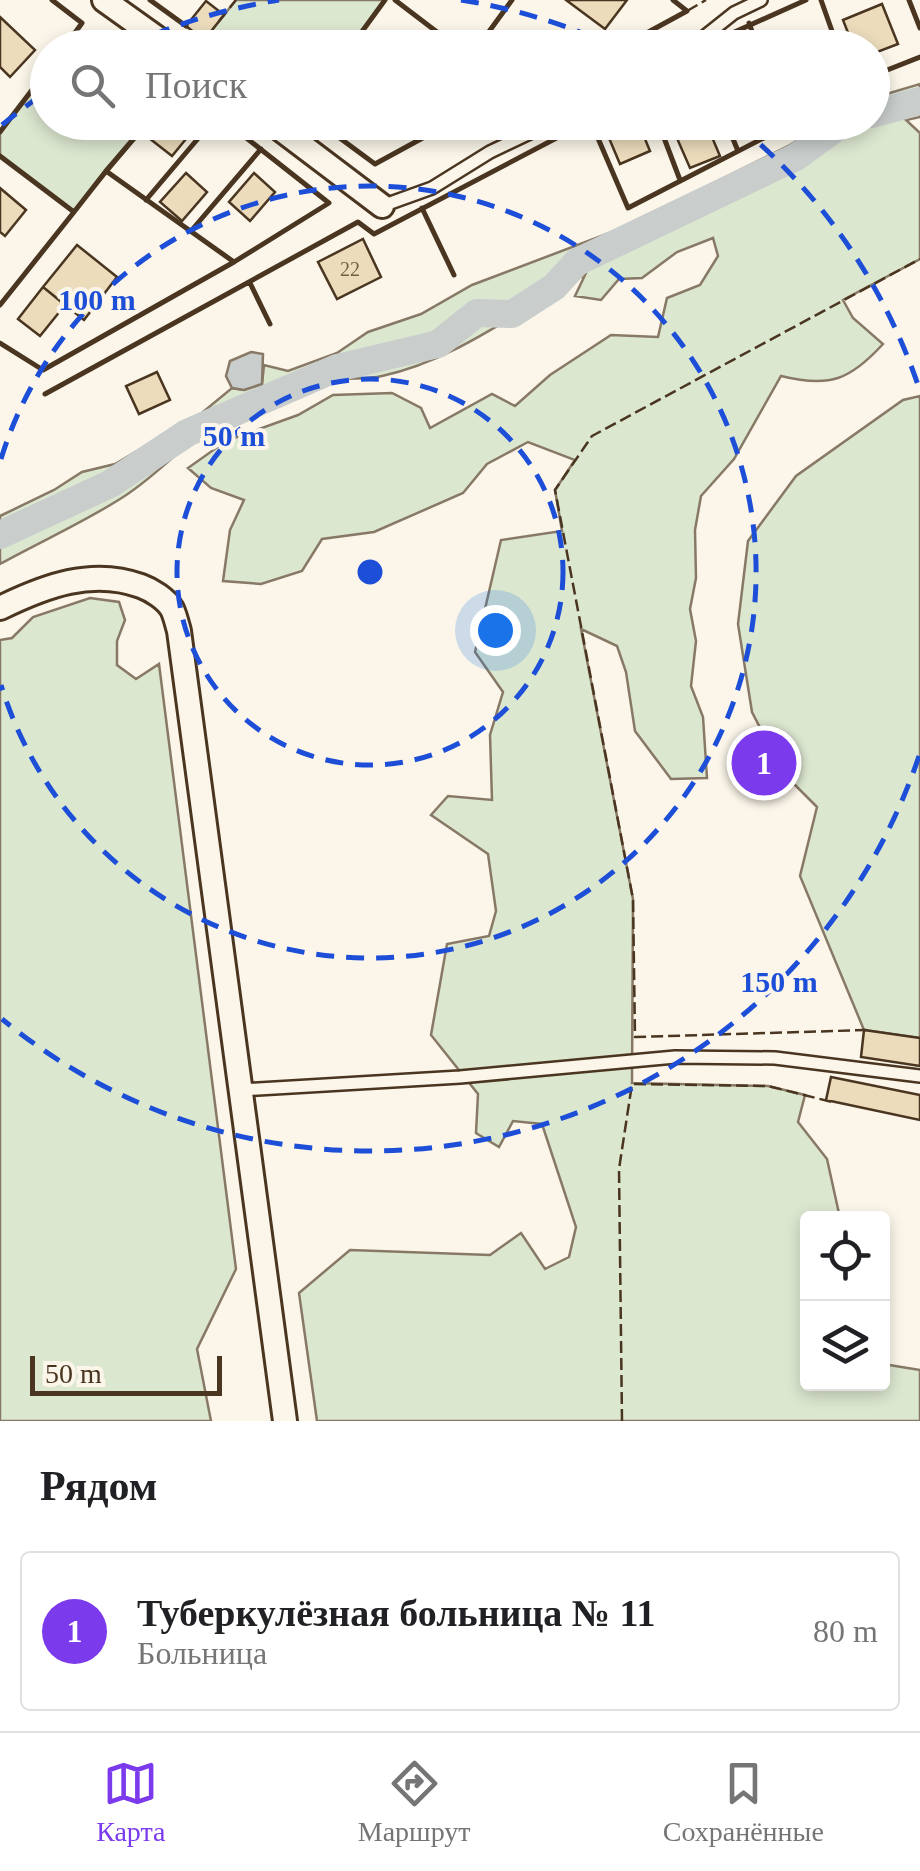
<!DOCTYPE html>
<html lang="ru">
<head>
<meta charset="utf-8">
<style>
	:root { --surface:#fff; --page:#f2f2f2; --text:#202124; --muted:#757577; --line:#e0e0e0; --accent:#7c3aed }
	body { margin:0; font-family:"Times New Roman",serif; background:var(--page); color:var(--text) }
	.controls { position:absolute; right:30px; bottom:30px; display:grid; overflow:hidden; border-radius:10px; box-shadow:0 5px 15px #0003 }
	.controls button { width:90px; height:90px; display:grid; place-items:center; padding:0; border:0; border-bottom:2px solid var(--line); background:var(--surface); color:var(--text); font:50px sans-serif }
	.scale { position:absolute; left:30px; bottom:25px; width:192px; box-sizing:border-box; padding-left:10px; border:5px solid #4a3520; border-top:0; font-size:28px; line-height:35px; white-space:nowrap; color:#4a3520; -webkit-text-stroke:8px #fbf6e9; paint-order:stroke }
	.you { position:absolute; left:495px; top:630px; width:35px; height:35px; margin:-25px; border:8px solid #fff; border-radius:50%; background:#1a73e8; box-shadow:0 0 0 15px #1a73e833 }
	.badge { display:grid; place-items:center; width:65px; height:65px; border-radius:50%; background:var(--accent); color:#fff; font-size:32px; font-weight:700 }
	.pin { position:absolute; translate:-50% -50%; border:5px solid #fff; box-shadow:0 2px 10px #0006 }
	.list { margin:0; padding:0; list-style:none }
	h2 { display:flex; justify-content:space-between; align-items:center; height:130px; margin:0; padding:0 40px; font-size:42px }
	h2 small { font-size:32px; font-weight:400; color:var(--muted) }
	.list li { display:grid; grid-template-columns:65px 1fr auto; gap:30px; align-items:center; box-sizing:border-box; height:160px; margin:0 20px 20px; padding:0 20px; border:2px solid var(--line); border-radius:10px }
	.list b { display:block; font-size:38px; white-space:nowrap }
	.list p { margin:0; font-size:32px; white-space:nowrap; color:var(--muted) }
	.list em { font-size:32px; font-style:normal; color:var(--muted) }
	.icon { flex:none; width:55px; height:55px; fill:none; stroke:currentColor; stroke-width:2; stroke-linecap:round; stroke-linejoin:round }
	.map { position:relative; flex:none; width:920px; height:1421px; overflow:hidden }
	.search { position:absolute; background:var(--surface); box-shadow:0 5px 15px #0003; left:30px; right:30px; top:30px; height:110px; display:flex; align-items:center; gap:25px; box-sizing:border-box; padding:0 35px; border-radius:55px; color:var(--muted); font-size:38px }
	.sheet { height:310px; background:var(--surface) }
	nav { display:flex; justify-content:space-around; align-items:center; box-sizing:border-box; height:140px; border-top:2px solid var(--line); background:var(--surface); font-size:28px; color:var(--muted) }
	nav a { display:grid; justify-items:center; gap:5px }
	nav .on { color:var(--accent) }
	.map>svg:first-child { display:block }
	.green { fill:#dce7d0; stroke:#887966; stroke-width:2.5 }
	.water { fill:#c9cecd; stroke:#887966; stroke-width:2.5 }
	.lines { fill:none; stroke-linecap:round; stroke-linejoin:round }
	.canal { stroke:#c9cecd; stroke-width:28 }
	.building { fill:#ecdcbc; stroke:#4a3520; stroke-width:2.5 }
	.lane-casing { stroke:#4a3520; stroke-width:16 }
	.street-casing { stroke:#4a3520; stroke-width:28 }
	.lane { stroke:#fbf6e9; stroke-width:11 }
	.street { stroke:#fbf6e9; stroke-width:22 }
	.fence { stroke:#4a3520; stroke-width:2.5; stroke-dasharray:12 5; stroke-linecap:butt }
	.wall { stroke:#4a3520; stroke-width:5 }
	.ring { fill:none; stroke:#1d4ed8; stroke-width:5; stroke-dasharray:18 12 }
	.labels { text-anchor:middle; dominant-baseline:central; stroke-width:8; stroke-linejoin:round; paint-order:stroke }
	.number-label { font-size:20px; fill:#725f47 }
	.centre { fill:#1d4ed8; stroke:#fbf6e9; stroke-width:5 }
	.ring-label { font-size:30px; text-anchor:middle; font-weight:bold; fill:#1d4ed8; stroke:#fbf6e9; stroke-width:8; stroke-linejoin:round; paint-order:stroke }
</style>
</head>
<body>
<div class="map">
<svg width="920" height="1421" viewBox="0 0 920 1421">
	<rect width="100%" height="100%" fill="#fbf6e9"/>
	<!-- green -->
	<path class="green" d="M236,0h149l-35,47 -136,1 -10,-8z
		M47,69l1,53 100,1 -74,89 -74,-56v-24z
		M920,84v33l-14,3 14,13v126l-77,41 10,18 30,26c-33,36 -53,44 -102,32l-47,83 -33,37 -6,34 1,48 -6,31 6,32 -5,45 12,31 4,61 -36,1 -36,-48 -9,-59 -9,-26 -36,-17 52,270 -1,184 136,3 37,9 -7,27 29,37 13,59h-32v166h74l1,-20 37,6v51h-603l-18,-128 51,-43 140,5 31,-22 24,36 24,-12 7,-30 -34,-103 -29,-3 -14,26 -23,-14 2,-39 -47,-59 16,-91 42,-8 7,-25 -8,-57 -57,-39 17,-19 44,4 -2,-65 13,-43 -28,-40 26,-112 61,-9 -7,-41 20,-30 -47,-18 -41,22 -24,29 -89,39 -52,7 -20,32 -41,13 -38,-3 7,-51 14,-30 -33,-12 -23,-20 38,-27 72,-26 35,-20 59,-2 29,15 9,20 62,-34 23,12 35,-31 61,-40 47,2 9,-39 33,-13 18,-29 -5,-18 -36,14 -35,26 -23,1 -18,21 -26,-4 10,-21c-66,34 -128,85 -203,101 -17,4 -36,1 -53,5 -26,6 -81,29 -106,41 -40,20 -65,54 -103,77 -38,24 -80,43 -120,65v-48l54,-26 28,-18 33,-8 88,-52 29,-24 12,2 18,-6 2,-19 24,6 49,-18 31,-21 53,-18 51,-29 153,-58 165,-82 34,-22 48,-1 1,-24z
		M920,396v642l-56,-8 -64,-154 17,-69 -34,-34 -31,-61 -14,-88 10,-83 48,-65 107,-76z
		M90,598l29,4 6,18 -8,21v24l19,14 23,-15 77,605 -39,80 14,72h-211v-781l12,-2 21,-21z"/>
	<!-- water -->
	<path class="water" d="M251,352l12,2 -1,30 -18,6 -12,-2 -6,-12 4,-15z"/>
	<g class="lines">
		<!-- canal -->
		<path class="canal" d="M872,114l48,-13
			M0,535l110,-51 77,-51 150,-65 101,-24 39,-31 35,1 42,-27 23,-25 219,-105 48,-35"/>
	</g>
	<!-- building -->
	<path class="building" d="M566,0h61l-22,29z
		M206,1l18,14 -20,25 -18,-14z
		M882,4l16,40 -26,10v-6h-18l-11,-28z
		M0,17l35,33 -25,27 -10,-10z
		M162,122h36l1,1 -27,33 -23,-18z
		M626,122h12l12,29 -30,13 -14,-33z
		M706,123l14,33 -30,12 -14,-32z
		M186,173l21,19 -25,29 -22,-19z
		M254,173l21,19 -25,29 -21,-19z
		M0,188l26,22 -21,26 -5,-4z
		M363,239l18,38 -44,22 -19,-37z
		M77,245l40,32 -33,43 -41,-33z
		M43,287l22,18 -25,31 -22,-17z
		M157,372l13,28 -31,14 -13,-28z
		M864,1030l56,8v28l-59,-9z
		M831,1077l89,18v25l-94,-20z"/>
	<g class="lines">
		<!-- lane casing -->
		<g class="lane-casing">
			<path id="lane" d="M690,48l44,-35 27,-13
				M382,206l50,-18 58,-36 63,-30
				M241,1090l219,-13 215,-20 100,1 145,18"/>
		</g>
		<!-- street casing -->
		<g class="street-casing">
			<path id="street" d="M104,0l67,48
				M271,122l111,84
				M0,608c45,-22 92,-40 141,-22 11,4 25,13 31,23 3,6 5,15 7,22l106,790"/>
		</g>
		<!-- lane -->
		<use href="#lane" class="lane"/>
		<!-- street -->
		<use href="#street" class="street"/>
		<!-- fence -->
		<path class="fence" d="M687,11l19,-11
			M219,21l17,-21
			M867,1030l-232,7 -2,-138 -78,-409 37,-54 328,-177
			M622,1421l-3,-252 13,-85 136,2 64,16"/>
		<!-- wall -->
		<path class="wall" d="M52,0l30,23 -18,25
			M150,0l36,26
			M395,0l63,48
			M821,0l17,48
			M909,0l11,28
			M749,23l9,25
			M204,40l10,8
			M350,48l35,-48
			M477,48l35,-48
			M619,48l68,-37 -14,-11
			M699,48l107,-48
			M872,76l48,-19
			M226,122l103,81 -95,59
			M318,122l57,42 77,-42
			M591,122l37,86 155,-80 -1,-6
			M658,122l22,58
			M726,122l12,29
			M0,132l48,-63
			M0,156l74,56 32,-41 128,91 -191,108 -43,-27
			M106,171l42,-49
			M146,200l66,-78
			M422,208l32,67
			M191,231l70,-82
			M250,283l20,41
			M0,305l74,-93
			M45,394l313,-172 16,12 213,-112"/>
	</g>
	<!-- distance rings -->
	<g class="ring">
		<circle cx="370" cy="572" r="193"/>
		<path d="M1 459A386 386 0 1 1 1 685"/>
		<path d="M919 756A579 579 0 0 1 2 1019M2 125A579 579 0 0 1 46 92M125 47A579 579 0 0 1 279 0M461 0A579 579 0 0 1 615 47M738 125A579 579 0 0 1 919 388"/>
	</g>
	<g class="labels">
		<!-- number labels -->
		<g class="number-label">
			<text x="350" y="269">22</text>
		</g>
	</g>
	<circle cx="370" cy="572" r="15" class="centre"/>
	<g class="ring-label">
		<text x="97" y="310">100 m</text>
		<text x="234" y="446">50 m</text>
		<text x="779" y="992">150 m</text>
	</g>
</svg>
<div class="controls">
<button><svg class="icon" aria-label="locate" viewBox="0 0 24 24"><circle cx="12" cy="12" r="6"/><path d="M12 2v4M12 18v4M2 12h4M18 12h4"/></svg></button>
<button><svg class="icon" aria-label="layers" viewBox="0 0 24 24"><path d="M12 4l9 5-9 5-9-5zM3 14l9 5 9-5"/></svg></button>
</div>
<div class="scale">50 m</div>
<div class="you"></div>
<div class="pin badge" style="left:764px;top:763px">1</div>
<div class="search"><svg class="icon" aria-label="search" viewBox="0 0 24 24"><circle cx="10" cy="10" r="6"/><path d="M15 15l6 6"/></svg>Поиск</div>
</div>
<section class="sheet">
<h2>Рядом<small></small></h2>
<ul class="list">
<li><span class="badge">1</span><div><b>Туберкулёзная больница № 11</b><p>Больница</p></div><em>80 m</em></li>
</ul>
</section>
<nav>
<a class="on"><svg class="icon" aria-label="map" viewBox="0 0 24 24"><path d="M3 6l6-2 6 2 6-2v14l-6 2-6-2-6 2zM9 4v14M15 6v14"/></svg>Карта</a>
<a><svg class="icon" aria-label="directions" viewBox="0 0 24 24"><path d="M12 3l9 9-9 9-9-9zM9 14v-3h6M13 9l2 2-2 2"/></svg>Маршрут</a>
<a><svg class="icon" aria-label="saved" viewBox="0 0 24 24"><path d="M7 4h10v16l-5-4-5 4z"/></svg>Сохранённые</a>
</nav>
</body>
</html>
